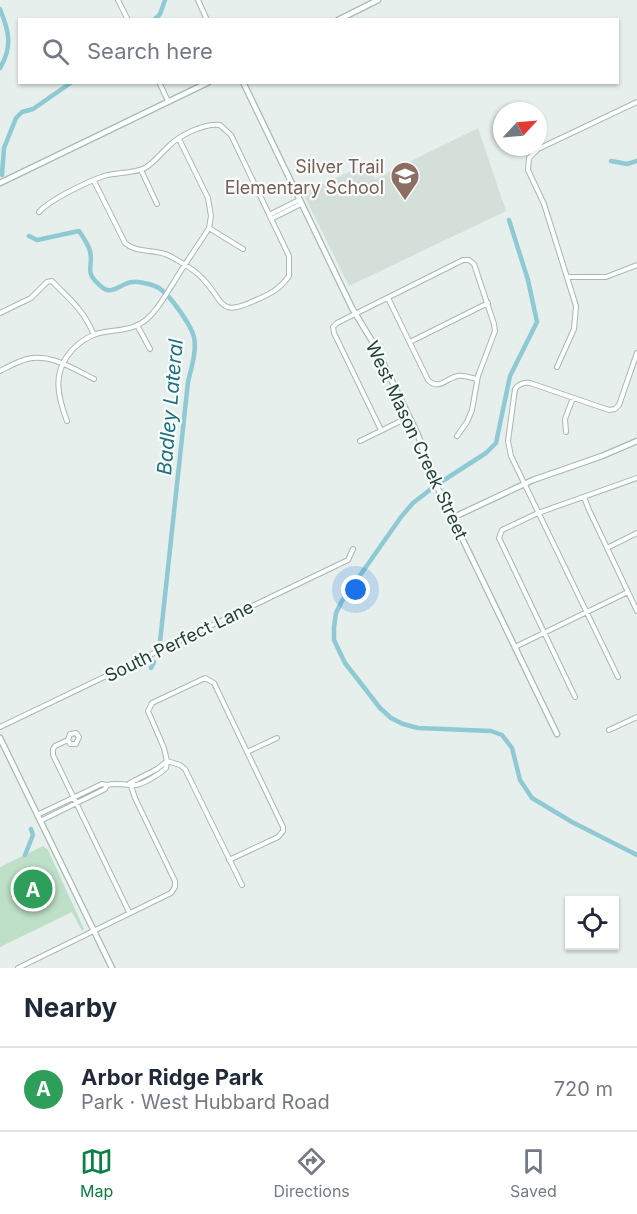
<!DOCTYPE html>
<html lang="en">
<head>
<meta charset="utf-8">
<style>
	:root { --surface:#fff; --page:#f2f2f3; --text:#1f2937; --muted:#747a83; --line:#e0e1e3; --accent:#0b8043 }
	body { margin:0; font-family:Inter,sans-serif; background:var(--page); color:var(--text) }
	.controls { position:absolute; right:18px; bottom:18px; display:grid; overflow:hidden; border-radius:0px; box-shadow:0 2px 4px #0004 }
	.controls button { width:54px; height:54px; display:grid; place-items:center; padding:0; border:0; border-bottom:2px solid var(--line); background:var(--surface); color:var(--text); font:30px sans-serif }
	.compass { position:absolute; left:493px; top:102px; width:54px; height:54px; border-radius:50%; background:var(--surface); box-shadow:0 2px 4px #0004; rotate:64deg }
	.you { position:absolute; left:356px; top:590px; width:21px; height:21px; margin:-15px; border:4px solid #fff; border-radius:50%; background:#1a73e8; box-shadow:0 0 0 9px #1a73e833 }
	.badge { display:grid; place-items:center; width:39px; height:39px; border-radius:50%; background:var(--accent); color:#fff; font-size:20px; font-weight:700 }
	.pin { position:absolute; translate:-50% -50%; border:3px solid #fff; box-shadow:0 2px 6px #0006 }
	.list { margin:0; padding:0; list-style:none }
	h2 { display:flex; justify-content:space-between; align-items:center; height:78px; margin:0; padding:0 24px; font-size:26px }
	h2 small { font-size:20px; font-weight:400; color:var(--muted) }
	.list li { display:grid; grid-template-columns:39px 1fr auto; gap:18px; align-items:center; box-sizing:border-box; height:84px; padding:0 24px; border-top:2px solid var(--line) }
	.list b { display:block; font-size:22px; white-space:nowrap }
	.list p { margin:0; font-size:20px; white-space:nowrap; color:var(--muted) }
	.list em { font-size:20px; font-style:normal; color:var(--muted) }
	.icon { flex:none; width:33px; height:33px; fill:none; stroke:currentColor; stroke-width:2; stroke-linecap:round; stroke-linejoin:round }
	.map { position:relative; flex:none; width:637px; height:968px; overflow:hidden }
	.search { position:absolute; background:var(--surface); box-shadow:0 2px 4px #0004; left:18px; right:18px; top:18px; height:66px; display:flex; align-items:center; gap:15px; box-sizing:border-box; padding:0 21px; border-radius:0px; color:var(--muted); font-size:22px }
	.sheet { height:162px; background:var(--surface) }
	nav { display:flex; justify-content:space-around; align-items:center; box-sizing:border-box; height:84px; border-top:2px solid var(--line); background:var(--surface); font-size:16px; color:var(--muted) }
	nav a { display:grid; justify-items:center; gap:3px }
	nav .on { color:var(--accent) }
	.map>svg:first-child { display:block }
	.built { fill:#d4dfda }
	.green { fill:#bfe0c8 }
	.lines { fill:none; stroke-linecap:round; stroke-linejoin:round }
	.canal { stroke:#8ec9d4; stroke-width:4.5 }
	.street-casing { stroke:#a8b8b2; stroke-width:6 }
	.secondary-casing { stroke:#a4bbb3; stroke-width:7 }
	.street { stroke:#fff; stroke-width:4 }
	.secondary { stroke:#fff; stroke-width:4.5 }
	.labels { text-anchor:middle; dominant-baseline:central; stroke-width:4.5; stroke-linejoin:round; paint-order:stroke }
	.education-label { font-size:18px; fill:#785e54; stroke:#f7fbf9; text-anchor:end }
	.street-label { font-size:18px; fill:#24423a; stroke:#f7fbf9 }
	.water-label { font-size:20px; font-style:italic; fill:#1c6f80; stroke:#f7fbf9 }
</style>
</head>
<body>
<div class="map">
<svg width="637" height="968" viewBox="0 0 637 968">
	<rect width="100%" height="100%" fill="#e6efeb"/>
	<!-- built -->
	<path class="built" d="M478,128l28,83 -157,75 -46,-93 64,-29 8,15z"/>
	<!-- green -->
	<path class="green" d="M43,846l5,4 36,79 -2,2 -10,-19 -72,35v-80z"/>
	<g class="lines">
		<!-- canal -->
		<path class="canal" d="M0,9c9,22 13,37 0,59
			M154,20l6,-6 5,-14
			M611,161l16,3 10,-3
			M2,175l2,-27 12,-30 6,-6 11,-3 39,-27
			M29,236l8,4 42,-9c4,6 9,13 11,20 4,19 -8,20 13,37 9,7 19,-5 29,-6 7,-1 22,3 27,6 11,7 32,37 35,49 3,14 -3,32 -6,45l-28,260
			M441,482l45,-29 10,-10 14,-67 27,-54 -9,-42 -19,-60
			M431,489l-18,14 -12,14 -59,84 -6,12 -2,14v13l11,23 35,45 11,10 12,6 15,4 73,3 11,4 10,13 8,32 12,18 40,24 65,33
			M151,668l3,-6
			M25,855l8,-20 -2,-6"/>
		<!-- street casing -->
		<g class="street-casing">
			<path id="street" d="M118,0l10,20
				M198,0l9,20
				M159,82l9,19
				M141,170l16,34
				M39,212c12,-13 48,-30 65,-36 13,-4 28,-2 41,-8 10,-6 16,-15 24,-22 11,-11 35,-23 51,-21l11,10 58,121v20c-9,13 -19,18 -33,24 -38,18 -31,2 -53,-21 -7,-8 -17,-14 -26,-19 -4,-2 -8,-5 -12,-6 -14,-5 -29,-1 -40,-11l-31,-62
				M269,215l30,-15
				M271,219l30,-15
				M209,228l34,21
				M567,277h39l31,-12
				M388,298l40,82c11,11 18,-2 30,-4 6,-1 13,2 19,3
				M0,313l31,-15 16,-16 5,-1c19,20 31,28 42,54
				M137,325l13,24
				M410,342l78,-39
				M557,367l17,-38 2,-23 -32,-102 -16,-34 1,-12 9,-9 99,-47
				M0,371c8,-4 18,-10 27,-12 23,-6 47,10 67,20
				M67,421c-10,-26 -15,-50 6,-72 6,-6 14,-12 23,-15 17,-5 36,-2 51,-15 12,-10 19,-25 27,-37 11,-19 24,-36 35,-54l2,-12 -3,-18 -29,-59
				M381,430l-47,-97 -1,-6 4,-4 126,-63h6l5,4 20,60 1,7 -17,45 -6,34 -5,12 -10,14
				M566,432l-1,-13 8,-21
				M360,441l49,-24
				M584,497l5,13 48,101
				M607,548l30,-15
				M515,647l113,-55
				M618,677l-107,-221 -3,-15 7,-52c4,-5 8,-7 15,-6l79,27 6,-1 4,-4 18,-52
				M575,697l-76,-159 3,-8 36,-17 99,-35
				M0,727l348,-167 5,-11
				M609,730l28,-13
				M68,740l2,4h6l3,-7 -3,-4 -6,1 -2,6 -13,6 -2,3v6l76,157
				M247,752l30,-14
				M107,785c13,-3 19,1 29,0 8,-1 25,-12 30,-17l1,-7 -10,8 -27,14
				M37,815l65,-31 5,1 -2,4 -65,32
				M229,860l49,-23 5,-6v-4l-69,-144 -9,-5 -53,25 -4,8 16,37 3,13 13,4 5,4 57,116
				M18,968l153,-75 4,-6v-6l-40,-83 -5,-15"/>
		</g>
		<!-- secondary casing -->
		<g class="secondary-casing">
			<path id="secondary" d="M338,20l40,-20
				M243,82l109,226 23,38 43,89 12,37 127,262
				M0,183l209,-101
				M452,518l81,-38 69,-24 35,-15
				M0,738l112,230"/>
		</g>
		<!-- street -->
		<use href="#street" class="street"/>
		<!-- secondary -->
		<use href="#secondary" class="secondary"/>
	</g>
	<!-- icons -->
	<defs>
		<g id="school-pin" transform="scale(1.5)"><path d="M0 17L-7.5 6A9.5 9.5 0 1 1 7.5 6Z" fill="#8d6e63" stroke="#f7fbf9"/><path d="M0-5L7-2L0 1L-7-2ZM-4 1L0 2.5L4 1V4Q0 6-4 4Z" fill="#fff"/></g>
	</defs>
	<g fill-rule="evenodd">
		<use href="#school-pin" x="405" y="176"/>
	</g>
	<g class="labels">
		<!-- education labels -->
		<g class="education-label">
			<text x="384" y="166">Silver Trail<tspan x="384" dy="21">Elementary School</tspan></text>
		</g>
		<!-- street labels -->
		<g class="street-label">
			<text transform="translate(417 440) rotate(65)">West Mason Creek Street</text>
			<text transform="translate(179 641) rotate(-26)">South Perfect Lane</text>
		</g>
		<!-- water labels -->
		<g class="water-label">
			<text transform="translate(170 407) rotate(-85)">Badley Lateral</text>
		</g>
	</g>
</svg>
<div class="controls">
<button><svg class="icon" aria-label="locate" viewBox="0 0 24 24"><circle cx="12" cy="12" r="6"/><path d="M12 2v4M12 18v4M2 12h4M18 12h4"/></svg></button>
</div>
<svg class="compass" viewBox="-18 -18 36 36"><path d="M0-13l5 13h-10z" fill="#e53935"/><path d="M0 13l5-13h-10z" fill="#747a83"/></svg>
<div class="you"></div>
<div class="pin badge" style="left:33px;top:889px;background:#2e9e5b">A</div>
<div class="search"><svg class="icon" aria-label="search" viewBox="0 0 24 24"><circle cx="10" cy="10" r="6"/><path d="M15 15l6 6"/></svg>Search here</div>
</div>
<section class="sheet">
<h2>Nearby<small></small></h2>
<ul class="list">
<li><span class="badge" style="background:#2e9e5b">A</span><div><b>Arbor Ridge Park</b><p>Park · West Hubbard Road</p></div><em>720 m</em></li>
</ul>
</section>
<nav>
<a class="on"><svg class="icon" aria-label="map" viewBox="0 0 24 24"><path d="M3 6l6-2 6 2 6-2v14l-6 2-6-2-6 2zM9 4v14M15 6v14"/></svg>Map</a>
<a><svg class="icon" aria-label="directions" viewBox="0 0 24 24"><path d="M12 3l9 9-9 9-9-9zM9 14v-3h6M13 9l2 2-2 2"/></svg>Directions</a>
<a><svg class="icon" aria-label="saved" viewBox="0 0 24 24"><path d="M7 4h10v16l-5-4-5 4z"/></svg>Saved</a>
</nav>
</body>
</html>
